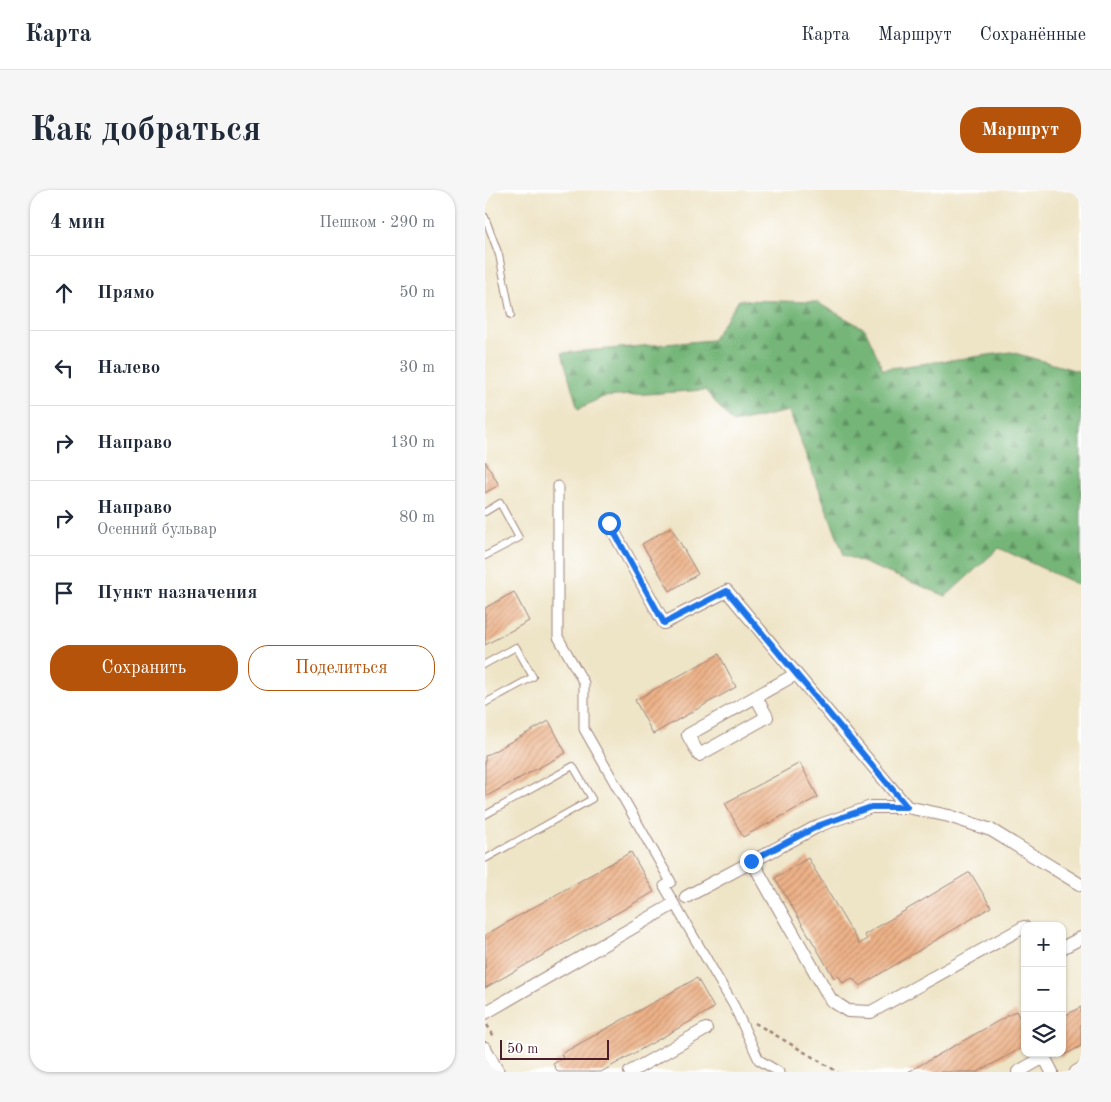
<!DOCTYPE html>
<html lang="ru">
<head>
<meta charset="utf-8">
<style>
	:root { --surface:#fff; --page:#f6f6f7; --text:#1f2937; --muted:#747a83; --line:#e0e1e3; --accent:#b45309 }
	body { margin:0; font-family:"Old Standard TT",serif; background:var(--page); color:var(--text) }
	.controls { position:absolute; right:15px; bottom:15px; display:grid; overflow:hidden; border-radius:10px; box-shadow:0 1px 4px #0004 }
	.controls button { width:45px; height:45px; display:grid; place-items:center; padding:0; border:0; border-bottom:1px solid var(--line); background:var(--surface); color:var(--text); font:25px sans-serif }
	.scale { position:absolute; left:15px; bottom:12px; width:109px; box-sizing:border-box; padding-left:5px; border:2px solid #4a1f2b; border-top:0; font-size:14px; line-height:18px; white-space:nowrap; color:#4a1f2b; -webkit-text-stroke:4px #fff; paint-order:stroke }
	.stop { position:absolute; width:15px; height:15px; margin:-11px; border:4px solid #1a73e8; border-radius:50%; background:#fff }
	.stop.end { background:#1a73e8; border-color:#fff; box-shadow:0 1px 5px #0008 }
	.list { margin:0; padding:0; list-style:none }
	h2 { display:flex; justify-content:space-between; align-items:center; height:65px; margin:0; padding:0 20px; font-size:21px }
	h2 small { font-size:16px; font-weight:400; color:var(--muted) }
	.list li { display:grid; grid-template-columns:32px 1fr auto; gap:15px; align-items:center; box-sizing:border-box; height:75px; padding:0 20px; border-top:1px solid var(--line) }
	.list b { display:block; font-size:19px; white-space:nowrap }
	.list p { margin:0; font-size:16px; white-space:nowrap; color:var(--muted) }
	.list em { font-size:16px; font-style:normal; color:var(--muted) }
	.actions { display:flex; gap:10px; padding:15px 20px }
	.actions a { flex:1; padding:11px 0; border:1px solid var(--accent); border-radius:20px; text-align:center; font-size:18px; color:var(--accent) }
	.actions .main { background:var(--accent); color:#fff }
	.icon { flex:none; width:28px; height:28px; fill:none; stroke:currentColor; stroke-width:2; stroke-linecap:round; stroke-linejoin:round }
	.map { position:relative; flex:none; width:596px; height:882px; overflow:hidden; border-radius:20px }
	header { display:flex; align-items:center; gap:30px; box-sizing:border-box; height:70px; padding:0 25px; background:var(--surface); border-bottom:1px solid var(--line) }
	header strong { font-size:24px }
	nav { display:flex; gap:28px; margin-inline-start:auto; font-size:18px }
	.intro { display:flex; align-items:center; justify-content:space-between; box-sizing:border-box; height:120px; padding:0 30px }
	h1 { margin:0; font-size:35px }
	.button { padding:12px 22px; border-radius:20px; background:var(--accent); color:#fff; font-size:18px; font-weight:700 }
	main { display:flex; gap:30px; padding:0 30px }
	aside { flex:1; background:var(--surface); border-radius:20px; box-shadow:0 1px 4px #0004 }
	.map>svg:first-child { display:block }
	.forest { fill:url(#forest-firs); stroke:#5f6a52 }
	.building { fill:url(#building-hatch) }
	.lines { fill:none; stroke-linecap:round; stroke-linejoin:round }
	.service-casing { stroke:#9c8278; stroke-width:8 }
	.pedestrian-casing { stroke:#9c8278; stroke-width:11 }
	.minor-casing { stroke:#9c8278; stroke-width:14 }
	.path { stroke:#9c8278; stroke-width:2.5; stroke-dasharray:4 4; stroke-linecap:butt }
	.service { stroke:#fff; stroke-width:6 }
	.pedestrian { stroke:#fff; stroke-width:9 }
	.minor { stroke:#fff; stroke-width:12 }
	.route { stroke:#1a73e8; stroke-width:6 }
</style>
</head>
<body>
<header>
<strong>Карта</strong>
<nav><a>Карта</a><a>Маршрут</a><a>Сохранённые</a></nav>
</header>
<div class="intro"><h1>Как добраться</h1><a class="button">Маршрут</a></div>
<main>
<aside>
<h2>4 мин<small>Пешком · 290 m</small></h2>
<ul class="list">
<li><svg class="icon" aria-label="ahead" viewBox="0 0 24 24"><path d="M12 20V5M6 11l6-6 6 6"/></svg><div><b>Прямо</b></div><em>50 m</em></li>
<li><svg class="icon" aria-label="left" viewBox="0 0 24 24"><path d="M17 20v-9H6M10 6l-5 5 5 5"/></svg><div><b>Налево</b></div><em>30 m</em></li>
<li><svg class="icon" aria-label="right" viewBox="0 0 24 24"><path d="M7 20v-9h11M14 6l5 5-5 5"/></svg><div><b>Направо</b></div><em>130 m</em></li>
<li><svg class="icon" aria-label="right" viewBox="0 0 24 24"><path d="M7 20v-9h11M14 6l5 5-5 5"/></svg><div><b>Направо</b><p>Осенний бульвар</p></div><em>80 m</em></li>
<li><svg class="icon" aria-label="arrive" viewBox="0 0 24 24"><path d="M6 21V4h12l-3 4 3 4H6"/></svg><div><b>Пункт назначения</b></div></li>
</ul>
<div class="actions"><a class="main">Сохранить</a><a>Поделиться</a></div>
</aside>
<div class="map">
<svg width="596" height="882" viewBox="0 0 596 882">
	<defs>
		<pattern id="forest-firs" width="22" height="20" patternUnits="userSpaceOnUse" patternTransform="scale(1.25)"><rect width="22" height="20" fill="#74b678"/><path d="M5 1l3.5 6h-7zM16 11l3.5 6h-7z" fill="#619363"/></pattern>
		<pattern id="building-hatch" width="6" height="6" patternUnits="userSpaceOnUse" patternTransform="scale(1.25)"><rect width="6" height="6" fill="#edb288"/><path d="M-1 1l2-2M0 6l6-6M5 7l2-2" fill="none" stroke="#c2906f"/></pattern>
	</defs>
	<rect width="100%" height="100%" fill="#fff"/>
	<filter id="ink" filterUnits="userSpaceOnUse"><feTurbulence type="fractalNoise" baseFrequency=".02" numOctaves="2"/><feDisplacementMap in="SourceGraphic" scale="10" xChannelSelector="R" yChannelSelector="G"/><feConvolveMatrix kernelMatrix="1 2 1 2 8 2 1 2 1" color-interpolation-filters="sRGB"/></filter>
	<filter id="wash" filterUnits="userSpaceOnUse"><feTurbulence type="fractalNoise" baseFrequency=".0096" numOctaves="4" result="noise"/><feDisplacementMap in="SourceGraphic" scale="20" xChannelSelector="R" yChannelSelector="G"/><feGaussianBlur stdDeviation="1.12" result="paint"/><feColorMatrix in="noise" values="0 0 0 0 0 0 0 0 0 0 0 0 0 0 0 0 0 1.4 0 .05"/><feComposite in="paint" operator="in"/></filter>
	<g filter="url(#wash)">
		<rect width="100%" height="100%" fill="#eee4c6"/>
		<!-- forest -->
		<path class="forest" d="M254,110l77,2 49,27 18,40 128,-17 70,20v214l-82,-38 -53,48 -102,-41 -55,-144 -56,12 -28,-33 -102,7 -25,12 -16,-56 150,-13z"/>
		<g id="blocks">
			<!-- building -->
			<path class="building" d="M0,271l14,24 -14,8z
				M186,337l27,47 -28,17 -28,-47z
				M29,402l15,29 -44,24v-37z
				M234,464l17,33 -83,47 -18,-34z
				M64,531l17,32 -81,44v-41z
				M315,573l18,34 -75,40 -18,-34z
				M146,662l23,40 -169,96v-53z
				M323,668l51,86 8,-5 -3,-4 106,-63 21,35 -131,79 -8,-8 -9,5 -5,-8 -4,3 -59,-100z
				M212,788l17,30 -113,64h-43l-5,-8 10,-6 -2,-4z
				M596,817v39l-20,11 -2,-4h3v-36z
				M531,821l9,17v18l-47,26h-70z"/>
		</g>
	</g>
	<g filter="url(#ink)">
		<use href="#blocks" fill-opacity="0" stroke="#9c8278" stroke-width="1"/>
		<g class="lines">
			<!-- service casing -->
			<g class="service-casing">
				<path id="service" d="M0,27l14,38 12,60
					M0,322l15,-9 19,35 -34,18
					M0,474l31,-17 17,30 -48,26
					M0,625l88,-49 19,33 -107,60"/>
			</g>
			<!-- pedestrian casing -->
			<g class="pedestrian-casing">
				<path id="pedestrian" d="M73,296v151l26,46v46l87,153 -7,4 70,120 25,54 20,12"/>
			</g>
			<!-- minor casing -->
			<g class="minor-casing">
				<path id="minor" d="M124,333l55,100 63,-32 180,216
					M271,507l11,20 -68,38 -11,-20 108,-61
					M267,671l79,139 17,11 23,1 153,-85 1,2
					M201,707l134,-72 51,-18h36l42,9 42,14 90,55
					M577,758l19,-10
					M0,823l187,-108
					M0,858l13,24
					M145,882l76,-43
					M533,882l26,-15 8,15
					M591,882l5,-3"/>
			</g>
			<!-- path -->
			<path class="path" d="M270,833l83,49
				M2,835l8,13"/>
			<!-- service -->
			<use href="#service" class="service"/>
			<!-- pedestrian -->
			<use href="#pedestrian" class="pedestrian"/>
			<!-- minor -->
			<use href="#minor" class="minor"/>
		</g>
	</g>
	<g class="lines" filter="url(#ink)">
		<!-- route -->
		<path class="route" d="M124,333l55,100 63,-32 180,216h-36l-51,18 -69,36"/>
	</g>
</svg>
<div class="controls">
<button>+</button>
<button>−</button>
<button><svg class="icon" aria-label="layers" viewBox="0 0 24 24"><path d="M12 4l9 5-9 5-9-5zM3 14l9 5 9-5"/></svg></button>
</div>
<div class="scale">50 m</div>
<div class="stop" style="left:124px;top:333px"></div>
<div class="stop end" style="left:266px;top:671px"></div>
</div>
</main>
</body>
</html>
